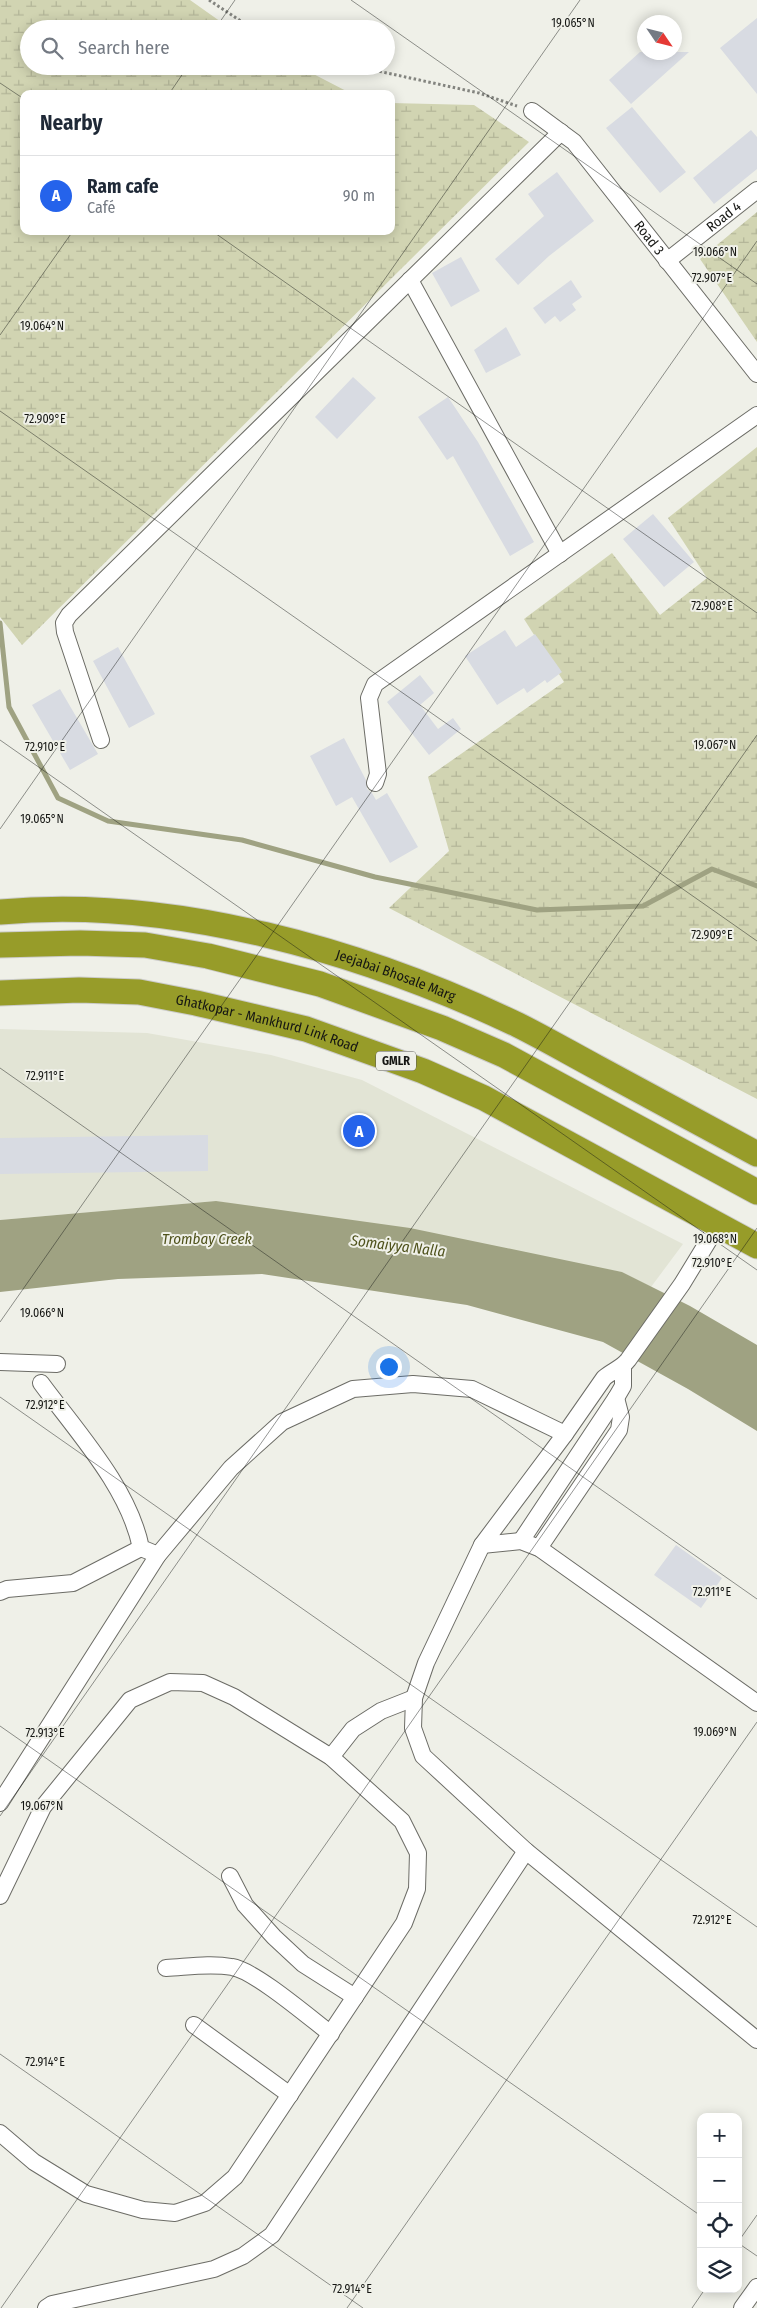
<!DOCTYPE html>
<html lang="en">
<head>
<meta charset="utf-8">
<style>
	:root { --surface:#fff; --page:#f6f6f7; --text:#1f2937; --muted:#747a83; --line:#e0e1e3; --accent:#2563eb }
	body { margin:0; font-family:"Fira Sans Condensed",sans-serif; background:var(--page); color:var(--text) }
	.controls { position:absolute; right:15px; bottom:15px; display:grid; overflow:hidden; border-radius:10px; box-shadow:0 2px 12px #0003 }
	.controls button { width:45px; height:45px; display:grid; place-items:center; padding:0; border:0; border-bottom:1px solid var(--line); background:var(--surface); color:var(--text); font:25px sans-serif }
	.compass { position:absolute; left:637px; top:15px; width:45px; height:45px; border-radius:50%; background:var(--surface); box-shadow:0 2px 12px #0003; rotate:125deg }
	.you { position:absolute; left:388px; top:1366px; width:18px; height:18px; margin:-12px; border:4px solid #fff; border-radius:50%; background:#1a73e8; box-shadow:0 0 0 8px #1a73e833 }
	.badge { display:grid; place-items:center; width:32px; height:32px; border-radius:50%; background:var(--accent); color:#fff; font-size:16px; font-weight:700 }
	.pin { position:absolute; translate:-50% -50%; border:2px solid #fff; box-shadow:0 1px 5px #0006 }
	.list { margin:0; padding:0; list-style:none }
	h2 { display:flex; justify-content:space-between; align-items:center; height:65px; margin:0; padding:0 20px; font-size:21px }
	h2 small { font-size:16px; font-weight:400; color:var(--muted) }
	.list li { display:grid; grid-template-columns:32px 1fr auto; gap:15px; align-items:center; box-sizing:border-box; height:80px; padding:0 20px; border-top:1px solid var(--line) }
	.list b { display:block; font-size:19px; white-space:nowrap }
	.list p { margin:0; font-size:16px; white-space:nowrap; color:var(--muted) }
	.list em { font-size:16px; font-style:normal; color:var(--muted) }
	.icon { flex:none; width:28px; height:28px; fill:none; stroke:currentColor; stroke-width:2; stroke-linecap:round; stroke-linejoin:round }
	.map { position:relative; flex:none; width:757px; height:2308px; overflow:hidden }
	.search { position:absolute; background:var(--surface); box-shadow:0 2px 12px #0003; left:20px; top:20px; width:375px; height:55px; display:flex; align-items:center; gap:12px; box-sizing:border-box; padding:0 18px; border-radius:28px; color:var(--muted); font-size:19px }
	.panel { position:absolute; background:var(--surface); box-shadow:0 2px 12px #0003; left:20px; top:90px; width:375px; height:145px; border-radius:10px }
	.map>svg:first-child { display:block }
	.built { fill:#e2e4d5 }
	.wetland { fill:url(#wetland-marsh) }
	.water { fill:#9fa282 }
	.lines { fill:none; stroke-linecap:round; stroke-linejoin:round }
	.stream { stroke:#9fa282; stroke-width:5 }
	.building { fill:#d8dbe2 }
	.minor-casing { stroke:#6c6c66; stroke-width:18 }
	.highway-casing { stroke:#cccccb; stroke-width:27 }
	.path { stroke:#83847f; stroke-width:3; stroke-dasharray:2.5 2.5; stroke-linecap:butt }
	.minor { stroke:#fff; stroke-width:16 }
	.highway { stroke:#979c29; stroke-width:25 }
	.ticks { fill:none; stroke:#151613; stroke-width:1; stroke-opacity:0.45 }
	.labels { text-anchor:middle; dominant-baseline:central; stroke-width:4; stroke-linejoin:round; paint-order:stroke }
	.shield { fill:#eff0e8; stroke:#565753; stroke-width:1 }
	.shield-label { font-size:12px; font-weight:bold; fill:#151613 }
	.street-label { font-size:14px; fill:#151613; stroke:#eff0e8 }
	.water-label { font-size:15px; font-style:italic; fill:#4f521c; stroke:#eff0e8 }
	.ticks-label { font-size:12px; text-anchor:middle; fill:#151613; stroke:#eff0e8; stroke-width:4; stroke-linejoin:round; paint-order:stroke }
</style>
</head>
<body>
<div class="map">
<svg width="757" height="2308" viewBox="0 0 757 2308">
	<defs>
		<pattern id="wetland-marsh" width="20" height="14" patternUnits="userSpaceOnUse" patternTransform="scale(1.25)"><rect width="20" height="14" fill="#d1d4b2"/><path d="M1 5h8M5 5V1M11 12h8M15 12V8" fill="none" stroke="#b3b598"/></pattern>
	</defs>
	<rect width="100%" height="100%" fill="#eff0e8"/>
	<!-- built -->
	<path class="built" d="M0,1029l147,4 124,22 91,25 321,164 -32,43 -29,-15 -406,-71 -216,19z"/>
	<!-- wetland -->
	<path class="wetland" d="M0,0h190l41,29h-202v37h269l54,28h-328v137h367v-128l83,2 55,37 -507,503 -22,-28z
		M757,212v130l-57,-83z
		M757,447v652l-368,-191 60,-57 -21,-74 136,-95 -40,-63 88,-66 48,62 47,-37 -39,-60z"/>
	<!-- water -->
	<path class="water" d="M216,1201l194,27 212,44 68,34 67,39v86l-69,-42 -85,-47 -136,-37 -205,-31 -144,5 -118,13v-72z"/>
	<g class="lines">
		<!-- stream -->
		<path class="stream" d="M0,623l9,84 49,91 50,23 134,19 133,37 162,33 106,-4 69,-37 45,17"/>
	</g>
	<!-- building -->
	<path class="building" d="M757,18v76l-37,-46z
		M640,52h49l-58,52 -22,-24z
		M632,107l54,65 -26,21 -54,-65z
		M751,130l6,7v32l-43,35 -21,-26z
		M557,172l37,49 -45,35 -31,29 -23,-26 49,-43 -16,-22z
		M461,257l19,34 -29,16 -19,-34z
		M571,280l11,17 -10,7 4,6 -16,12 -5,-6 -10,8 -12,-16z
		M506,327l15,28 -35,18 -12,-23z
		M353,377l23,21 -39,41 -22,-22z
		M448,397l30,45 56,100 -24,14 -57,-100 -6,4 -29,-43z
		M653,514l41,48 -30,25 -41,-48z
		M505,630l11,17 19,-13 27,38 -15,11 -2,-3 -18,13 -3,-5 -27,17 -32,-49z
		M118,647l37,67 -26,14 -36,-67z
		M420,675l14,18 -14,12 18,24 15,-11 8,11 -32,26 -42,-53z
		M60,689l38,65 -28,16 -38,-65z
		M344,738l22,42 1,9 5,4 4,7 11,-7 31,54 -28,16 -38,-66 -16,9 -26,-50z
		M208,1135v36l-208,3v-36z
		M676,1545l46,33 -21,30 -47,-33z"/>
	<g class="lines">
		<!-- minor casing -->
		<g class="minor-casing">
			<g id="minor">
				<path id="s1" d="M532,111l42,31 183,232"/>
				<path id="s2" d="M667,261l90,-71"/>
				<path d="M410,280l150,274"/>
				<path d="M101,740l-36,-108 -1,-9 5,-8 492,-483"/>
				<path d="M375,783l3,-9 -9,-76 6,-14 382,-269"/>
				<path d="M718,1225l-36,59 -54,76c-6,8 -16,11 -24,18l-39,56 -83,111 -56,118 -12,35 -1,30 10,28 103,95 231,189"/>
				<path d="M0,1362l57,2"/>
				<path d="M41,1383c36,49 88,105 100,165l17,7"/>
				<path d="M521,1541l95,-143 7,-12v-20"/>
				<path d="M482,1545l39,-4 18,7 218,155"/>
				<path d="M539,1548l80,-118 2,-13 -5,-19"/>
				<path d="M0,1592l7,-3 66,-6 68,-35"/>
				<path d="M331,1757l22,-28 28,-18 33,-13"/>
				<path d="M0,1803l158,-248 73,-87 51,-46 71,-33 60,-5 59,5 93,45"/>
				<path d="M230,1876l15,29 29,32 29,27 52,33"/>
				<path d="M0,1896l43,-89 87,-107 40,-18 33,1 31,14 97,60 71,64 16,32 -1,36 -13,34 -169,254 -30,26 -30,10 -32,-3 -57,-16 -52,-32 -34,-29"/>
				<path d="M166,1968c21,-1 44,-5 66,-1 22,3 78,51 99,67"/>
				<path d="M194,2025l96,70"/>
				<path d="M46,2308l6,-4 162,-35 29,-13 29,-21 254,-384"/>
				<path d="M742,2308l15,-21"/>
			</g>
		</g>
		<!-- highway casing -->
		<g class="highway-casing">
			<g id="highway">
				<path id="s3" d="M0,912c173,-16 363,39 518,113 26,13 52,28 78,42 54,29 107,58 161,87"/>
				<path d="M0,945l80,-2 65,2 63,11 112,28 122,44 62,27 253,137"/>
				<path id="s4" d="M0,993l79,-3 60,2 57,11 110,26 117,42 61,27 273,148"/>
			</g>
		</g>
		<!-- path -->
		<path class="path" d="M209,0l44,29
			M355,66l124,27 38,13"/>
		<!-- minor -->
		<use href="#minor" class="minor"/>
		<!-- highway -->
		<use href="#highway" class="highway"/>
	</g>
	<!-- ticks -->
	<path class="ticks" d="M351,0l406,284M215,29l20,-29M0,83l24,16M169,94l19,-28M212,231l545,382M0,335l73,-104M0,411l757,530M0,740l757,530M0,829l580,-829M0,1068l757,531M0,1322l757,-1081M0,1397l757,530M0,1726l701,490M0,1816l757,-1081M0,2054l363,254M738,2242l19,-27M738,2243l19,13M1,2308l756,-1080M347,2308l410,-586M692,2308l13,-19"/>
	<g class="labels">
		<!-- shield labels -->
		<rect class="shield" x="376" y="1051.5" width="40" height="19" rx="4"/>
		<g class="shield-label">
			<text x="396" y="1061">GMLR</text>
		</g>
		<!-- street labels -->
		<g class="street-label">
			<text stroke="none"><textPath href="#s2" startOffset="72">Road 4</textPath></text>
			<text stroke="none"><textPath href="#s1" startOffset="174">Road 3</textPath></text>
			<text stroke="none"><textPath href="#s3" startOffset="404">Jeejabai Bhosale Marg</textPath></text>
			<text stroke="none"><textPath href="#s4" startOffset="271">Ghatkopar - Mankhurd Link Road</textPath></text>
		</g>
		<!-- water labels -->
		<g class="water-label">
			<text x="207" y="1239">Trombay Creek</text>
			<text transform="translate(398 1246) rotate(7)">Somaiyya Nalla</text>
		</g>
	</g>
	<g class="ticks-label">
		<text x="573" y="27">19.065°N</text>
		<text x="715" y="256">19.066°N</text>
		<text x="712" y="282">72.907°E</text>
		<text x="42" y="330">19.064°N</text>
		<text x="45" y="423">72.909°E</text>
		<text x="712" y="610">72.908°E</text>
		<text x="715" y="749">19.067°N</text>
		<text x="45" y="751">72.910°E</text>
		<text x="42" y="823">19.065°N</text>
		<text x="712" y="939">72.909°E</text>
		<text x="45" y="1080">72.911°E</text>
		<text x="715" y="1243">19.068°N</text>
		<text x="712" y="1267">72.910°E</text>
		<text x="42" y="1317">19.066°N</text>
		<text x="45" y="1409">72.912°E</text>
		<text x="712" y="1596">72.911°E</text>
		<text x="715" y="1736">19.069°N</text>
		<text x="45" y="1737">72.913°E</text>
		<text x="42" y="1810">19.067°N</text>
		<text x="712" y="1924">72.912°E</text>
		<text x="45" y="2066">72.914°E</text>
		<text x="352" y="2293">72.914°E</text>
	</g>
</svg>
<div class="controls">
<button>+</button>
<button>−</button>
<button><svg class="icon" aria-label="locate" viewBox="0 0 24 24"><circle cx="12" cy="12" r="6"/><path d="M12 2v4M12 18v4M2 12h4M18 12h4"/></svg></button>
<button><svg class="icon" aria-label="layers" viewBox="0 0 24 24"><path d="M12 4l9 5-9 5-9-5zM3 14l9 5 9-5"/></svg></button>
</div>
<svg class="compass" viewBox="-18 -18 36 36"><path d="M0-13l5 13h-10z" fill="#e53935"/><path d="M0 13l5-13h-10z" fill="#747a83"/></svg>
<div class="you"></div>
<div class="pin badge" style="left:359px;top:1131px">A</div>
<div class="search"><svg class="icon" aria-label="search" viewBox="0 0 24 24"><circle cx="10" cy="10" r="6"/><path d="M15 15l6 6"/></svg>Search here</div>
<section class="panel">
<h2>Nearby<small></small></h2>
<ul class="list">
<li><span class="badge">A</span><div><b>Ram cafe</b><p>Café</p></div><em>90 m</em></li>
</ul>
</section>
</div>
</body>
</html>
